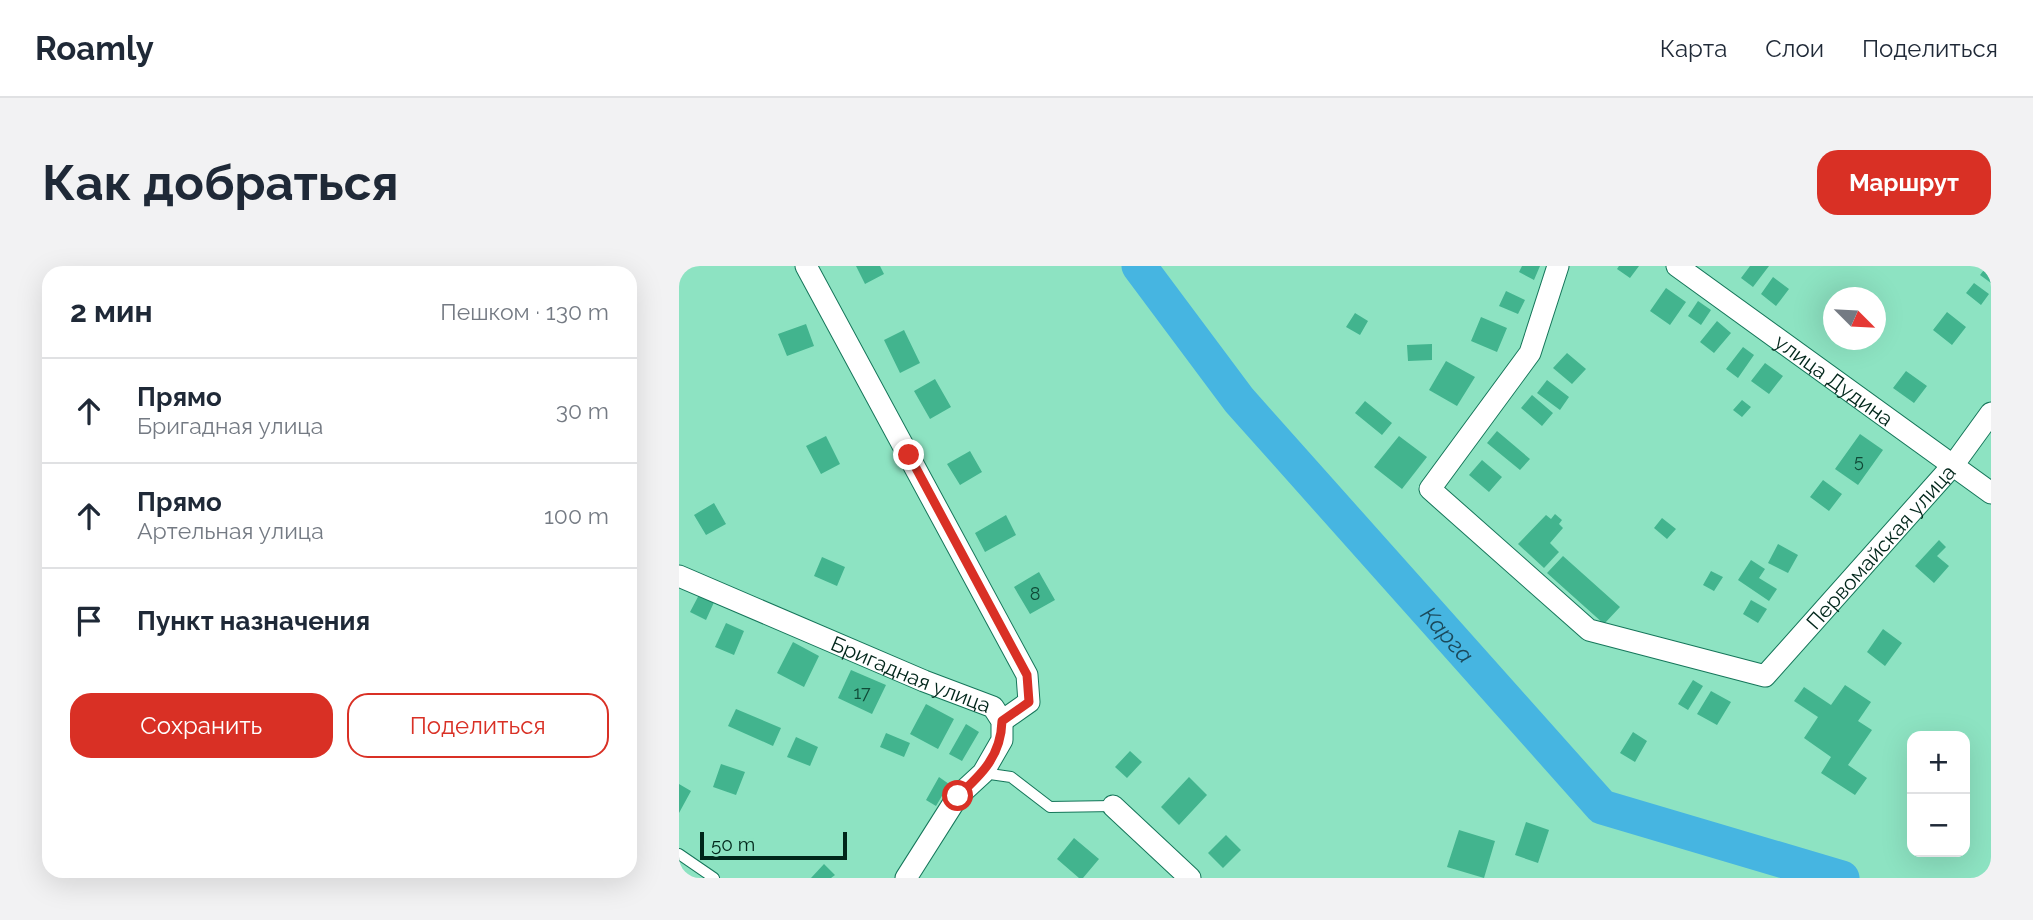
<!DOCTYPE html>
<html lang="ru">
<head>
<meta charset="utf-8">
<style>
	:root { --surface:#fff; --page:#f2f2f3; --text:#1f2937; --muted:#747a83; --line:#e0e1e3; --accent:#d93025 }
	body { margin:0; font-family:Raleway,sans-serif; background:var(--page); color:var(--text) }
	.controls { position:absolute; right:21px; bottom:21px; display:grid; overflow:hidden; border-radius:14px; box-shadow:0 7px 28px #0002 }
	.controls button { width:63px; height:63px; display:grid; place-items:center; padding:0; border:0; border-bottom:2px solid var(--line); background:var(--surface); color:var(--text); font:35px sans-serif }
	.compass { position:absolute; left:1144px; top:21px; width:63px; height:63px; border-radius:50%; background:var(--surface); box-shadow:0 7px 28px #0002; rotate:114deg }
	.scale { position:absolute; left:21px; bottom:18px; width:147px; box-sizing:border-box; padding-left:7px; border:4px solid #00261a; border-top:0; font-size:19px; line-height:24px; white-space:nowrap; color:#00261a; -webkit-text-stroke:5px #8de3c2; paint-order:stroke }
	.stop { position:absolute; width:21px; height:21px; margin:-16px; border:5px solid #d93025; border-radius:50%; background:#fff }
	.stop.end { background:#d93025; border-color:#fff; box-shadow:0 2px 7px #0008 }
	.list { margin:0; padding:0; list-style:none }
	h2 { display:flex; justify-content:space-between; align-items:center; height:91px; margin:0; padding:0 28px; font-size:30px }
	h2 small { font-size:23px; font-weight:400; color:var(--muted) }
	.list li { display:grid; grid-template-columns:46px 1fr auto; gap:21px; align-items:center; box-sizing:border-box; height:105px; padding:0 28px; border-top:2px solid var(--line) }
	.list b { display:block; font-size:26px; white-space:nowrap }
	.list p { margin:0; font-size:23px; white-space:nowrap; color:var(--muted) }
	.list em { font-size:23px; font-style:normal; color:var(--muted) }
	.actions { display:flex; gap:14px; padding:21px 28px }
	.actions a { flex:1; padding:16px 0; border:2px solid var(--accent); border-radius:21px; text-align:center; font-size:24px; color:var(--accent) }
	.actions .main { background:var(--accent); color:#fff }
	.icon { flex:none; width:38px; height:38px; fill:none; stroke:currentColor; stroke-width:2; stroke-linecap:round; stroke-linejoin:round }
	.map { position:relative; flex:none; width:1312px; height:612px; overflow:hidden; border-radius:21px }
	header { display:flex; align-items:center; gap:42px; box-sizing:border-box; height:98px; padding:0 35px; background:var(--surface); border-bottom:2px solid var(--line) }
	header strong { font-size:33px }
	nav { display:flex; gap:38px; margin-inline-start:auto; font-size:24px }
	.intro { display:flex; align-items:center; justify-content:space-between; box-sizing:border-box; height:168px; padding:0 42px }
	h1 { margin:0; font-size:49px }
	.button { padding:18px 32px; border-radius:21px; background:var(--accent); color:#fff; font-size:24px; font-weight:700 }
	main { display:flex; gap:42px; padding:0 42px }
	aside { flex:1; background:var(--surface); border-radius:21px; box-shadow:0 7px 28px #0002 }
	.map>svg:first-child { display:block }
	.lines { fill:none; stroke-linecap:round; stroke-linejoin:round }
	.river { stroke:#46b5e1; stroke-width:35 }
	.building { fill:#42b48e }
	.lane-casing { stroke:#15765a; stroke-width:12 }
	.street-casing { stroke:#15765a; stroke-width:23 }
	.lane { stroke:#fff; stroke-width:10 }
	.street { stroke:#fff; stroke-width:21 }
	.route { stroke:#d93025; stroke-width:9 }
	.labels { text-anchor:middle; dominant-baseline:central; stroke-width:5; stroke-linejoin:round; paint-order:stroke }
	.number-label { font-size:18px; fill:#104a37 }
	.street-label { font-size:21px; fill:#00261a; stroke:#8de3c2 }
	.water-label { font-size:23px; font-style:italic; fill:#1b4a5c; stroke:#8de3c2 }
</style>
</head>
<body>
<header>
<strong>Roamly</strong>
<nav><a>Карта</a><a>Слои</a><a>Поделиться</a></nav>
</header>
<div class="intro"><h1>Как добраться</h1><a class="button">Маршрут</a></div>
<main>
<aside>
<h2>2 мин<small>Пешком · 130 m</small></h2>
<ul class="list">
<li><svg class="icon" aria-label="ahead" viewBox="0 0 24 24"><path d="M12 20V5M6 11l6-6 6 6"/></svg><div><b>Прямо</b><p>Бригадная улица</p></div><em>30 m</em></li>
<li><svg class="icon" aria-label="ahead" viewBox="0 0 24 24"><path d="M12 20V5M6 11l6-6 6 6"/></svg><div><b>Прямо</b><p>Артельная улица</p></div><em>100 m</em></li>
<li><svg class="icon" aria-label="arrive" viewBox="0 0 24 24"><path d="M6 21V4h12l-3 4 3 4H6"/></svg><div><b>Пункт назначения</b></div></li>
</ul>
<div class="actions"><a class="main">Сохранить</a><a>Поделиться</a></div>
</aside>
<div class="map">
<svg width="1312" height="612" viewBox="0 0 1312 612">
	<rect width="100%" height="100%" fill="#8de3c2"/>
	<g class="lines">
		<!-- river -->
		<path class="river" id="s1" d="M460,0l100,134 363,407 240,71"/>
	</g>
	<!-- building -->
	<path class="building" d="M177,0h24l4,8 -19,10z
		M843,0h18l-6,14 -15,-8z
		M940,0h20l-9,12 -13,-9z
		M1071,0h19l-16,21 -12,-9z
		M1308,0h4v17l-11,-8z
		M1094,11l16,12 -13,17 -15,-12z
		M1295,17l15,11 -8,11 -15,-12z
		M987,22l20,14 -16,23 -20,-14z
		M827,25l19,9 -7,14 -19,-8z
		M1019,35l13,9 -10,15 -13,-9z
		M1268,46l19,15 -14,18 -19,-15z
		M676,47l13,8 -8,14 -14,-8z
		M802,51l26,11 -10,24 -26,-11z
		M1038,55l14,12 -17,20 -14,-11z
		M127,58l8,22 -27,10 -9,-22z
		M225,64l16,33 -20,10 -16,-33z
		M753,78v16l-24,1 -1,-16z
		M1064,81l11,8 -16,23 -12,-9z
		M888,87l19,16 -14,15 -19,-16z
		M767,95l29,16 -18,29 -28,-16z
		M1086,97l18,13 -14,18 -18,-13z
		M1227,105l21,15 -13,17 -21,-15z
		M256,113l16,28 -21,12 -16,-28z
		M868,114l22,17 -9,13 -23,-17z
		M853,129l21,18 -11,13 -21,-18z
		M1063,134l9,7 -9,10 -9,-7z
		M686,135l27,22 -10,12 -27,-22z
		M818,165l33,28 -10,11 -33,-27z
		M1181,168l23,16 -25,35 -23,-16z
		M147,170l14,28 -19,10 -15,-28z
		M720,170l28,21 -25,32 -28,-22z
		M291,185l12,21 -22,13 -13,-21z
		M803,194l20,17 -13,15 -20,-17z
		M1144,214l19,14 -13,17 -19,-14z
		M35,237l12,21 -20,11 -12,-20z
		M876,248l7,6 -3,4 4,4 -13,15 9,9 -15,16 -26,-24 28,-29 5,4z
		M327,249l10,20 -31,17 -10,-19z
		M983,252l14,11 -9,10 -13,-11z
		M1260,274l7,7 -9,9 12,10 -15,17 -19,-17z
		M1099,278l20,11 -10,18 -20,-10z
		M884,290l57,51 -16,17 -57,-51z
		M143,291l23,10 -8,19 -23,-10z
		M1072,294l14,9 -6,9 18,11 -8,12 -31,-21z
		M1032,305l12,6 -9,14 -11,-6z
		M360,306l16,28 -25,14 -16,-27z
		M21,327l15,7 -9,20 -16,-8z
		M1072,334l16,9 -9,14 -15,-9z
		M47,357l18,8 -10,24 -19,-8z
		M1204,363l19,14 -17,23 -18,-14z
		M114,376l26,14 -15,31 -27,-14z
		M172,404l35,15 -14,29 -34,-16z
		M1014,414l10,6 -15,24 -10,-6z
		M1166,419l26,17 -13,19 14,9 -24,35 19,13 -12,17 -34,-22 10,-16 -27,-19 14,-21 -24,-16 10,-14 27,18z
		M1032,425l20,11 -14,23 -20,-11z
		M247,438l28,15 -16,30 -28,-15z
		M57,443l45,19 -8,18 -45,-20z
		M287,458l13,8 -17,29 -13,-7z
		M954,466l14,9 -12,21 -15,-9z
		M207,467l24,10 -6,14 -24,-10z
		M117,471l22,10 -8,19 -23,-9z
		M451,485l12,11 -15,16 -12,-11z
		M42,498l24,8 -9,23 -23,-8z
		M260,511l10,7 -13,22 -10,-6z
		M510,511l18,18 -28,30 -18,-18z
		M0,518l12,7 -12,22z
		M847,556l23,8 -11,33 -23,-8z
		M780,564l36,11 -11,37 -37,-11z
		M547,569l15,15 -18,18 -15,-15z
		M395,572l25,21 -16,19h-4l-22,-19z
		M145,598l11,11 -4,3h-20z"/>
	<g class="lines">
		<!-- lane casing -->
		<g class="lane-casing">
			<path id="lane" d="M304,507l28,4 39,30 63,-1
				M0,588l35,24"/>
		</g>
		<!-- street casing -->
		<g class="street-casing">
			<g id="street">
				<path d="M127,0l221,409 2,27 -27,19"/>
				<path id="s2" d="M879,0l-28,87 -100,136 159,141 176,46 189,-212 37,-51"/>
				<path id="s3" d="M998,0l314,227"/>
				<path id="s4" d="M0,310l245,105 69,26 9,14v19l-19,33 -25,23 -52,82"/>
				<path d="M434,540l77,72"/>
			</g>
		</g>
		<!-- lane -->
		<use href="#lane" class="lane"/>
		<!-- street -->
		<use href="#street" class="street"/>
	</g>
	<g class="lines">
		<!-- route -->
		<path class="route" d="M230,189l118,220 2,27 -27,19c-1,35 -20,53 -44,75"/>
	</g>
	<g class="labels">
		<!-- number labels -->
		<g class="number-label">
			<text x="1180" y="194">5</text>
			<text x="356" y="327">8</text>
			<text x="183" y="426">17</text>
		</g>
		<!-- street labels -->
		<g class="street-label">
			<text stroke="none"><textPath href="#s3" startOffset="194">улица Дудина</textPath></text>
			<text stroke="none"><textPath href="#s2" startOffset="828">Первомайская улица</textPath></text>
			<text stroke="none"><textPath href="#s4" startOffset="252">Бригадная улица</textPath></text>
		</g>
		<!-- water labels -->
		<g class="water-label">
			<text stroke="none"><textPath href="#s1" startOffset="481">Карга</textPath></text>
		</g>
	</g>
</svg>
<div class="controls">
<button>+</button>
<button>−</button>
</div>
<svg class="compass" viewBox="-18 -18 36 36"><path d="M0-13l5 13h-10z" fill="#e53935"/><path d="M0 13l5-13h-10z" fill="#747a83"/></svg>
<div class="scale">50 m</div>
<div class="stop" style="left:279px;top:530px"></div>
<div class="stop end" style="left:230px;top:189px"></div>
</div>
</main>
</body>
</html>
